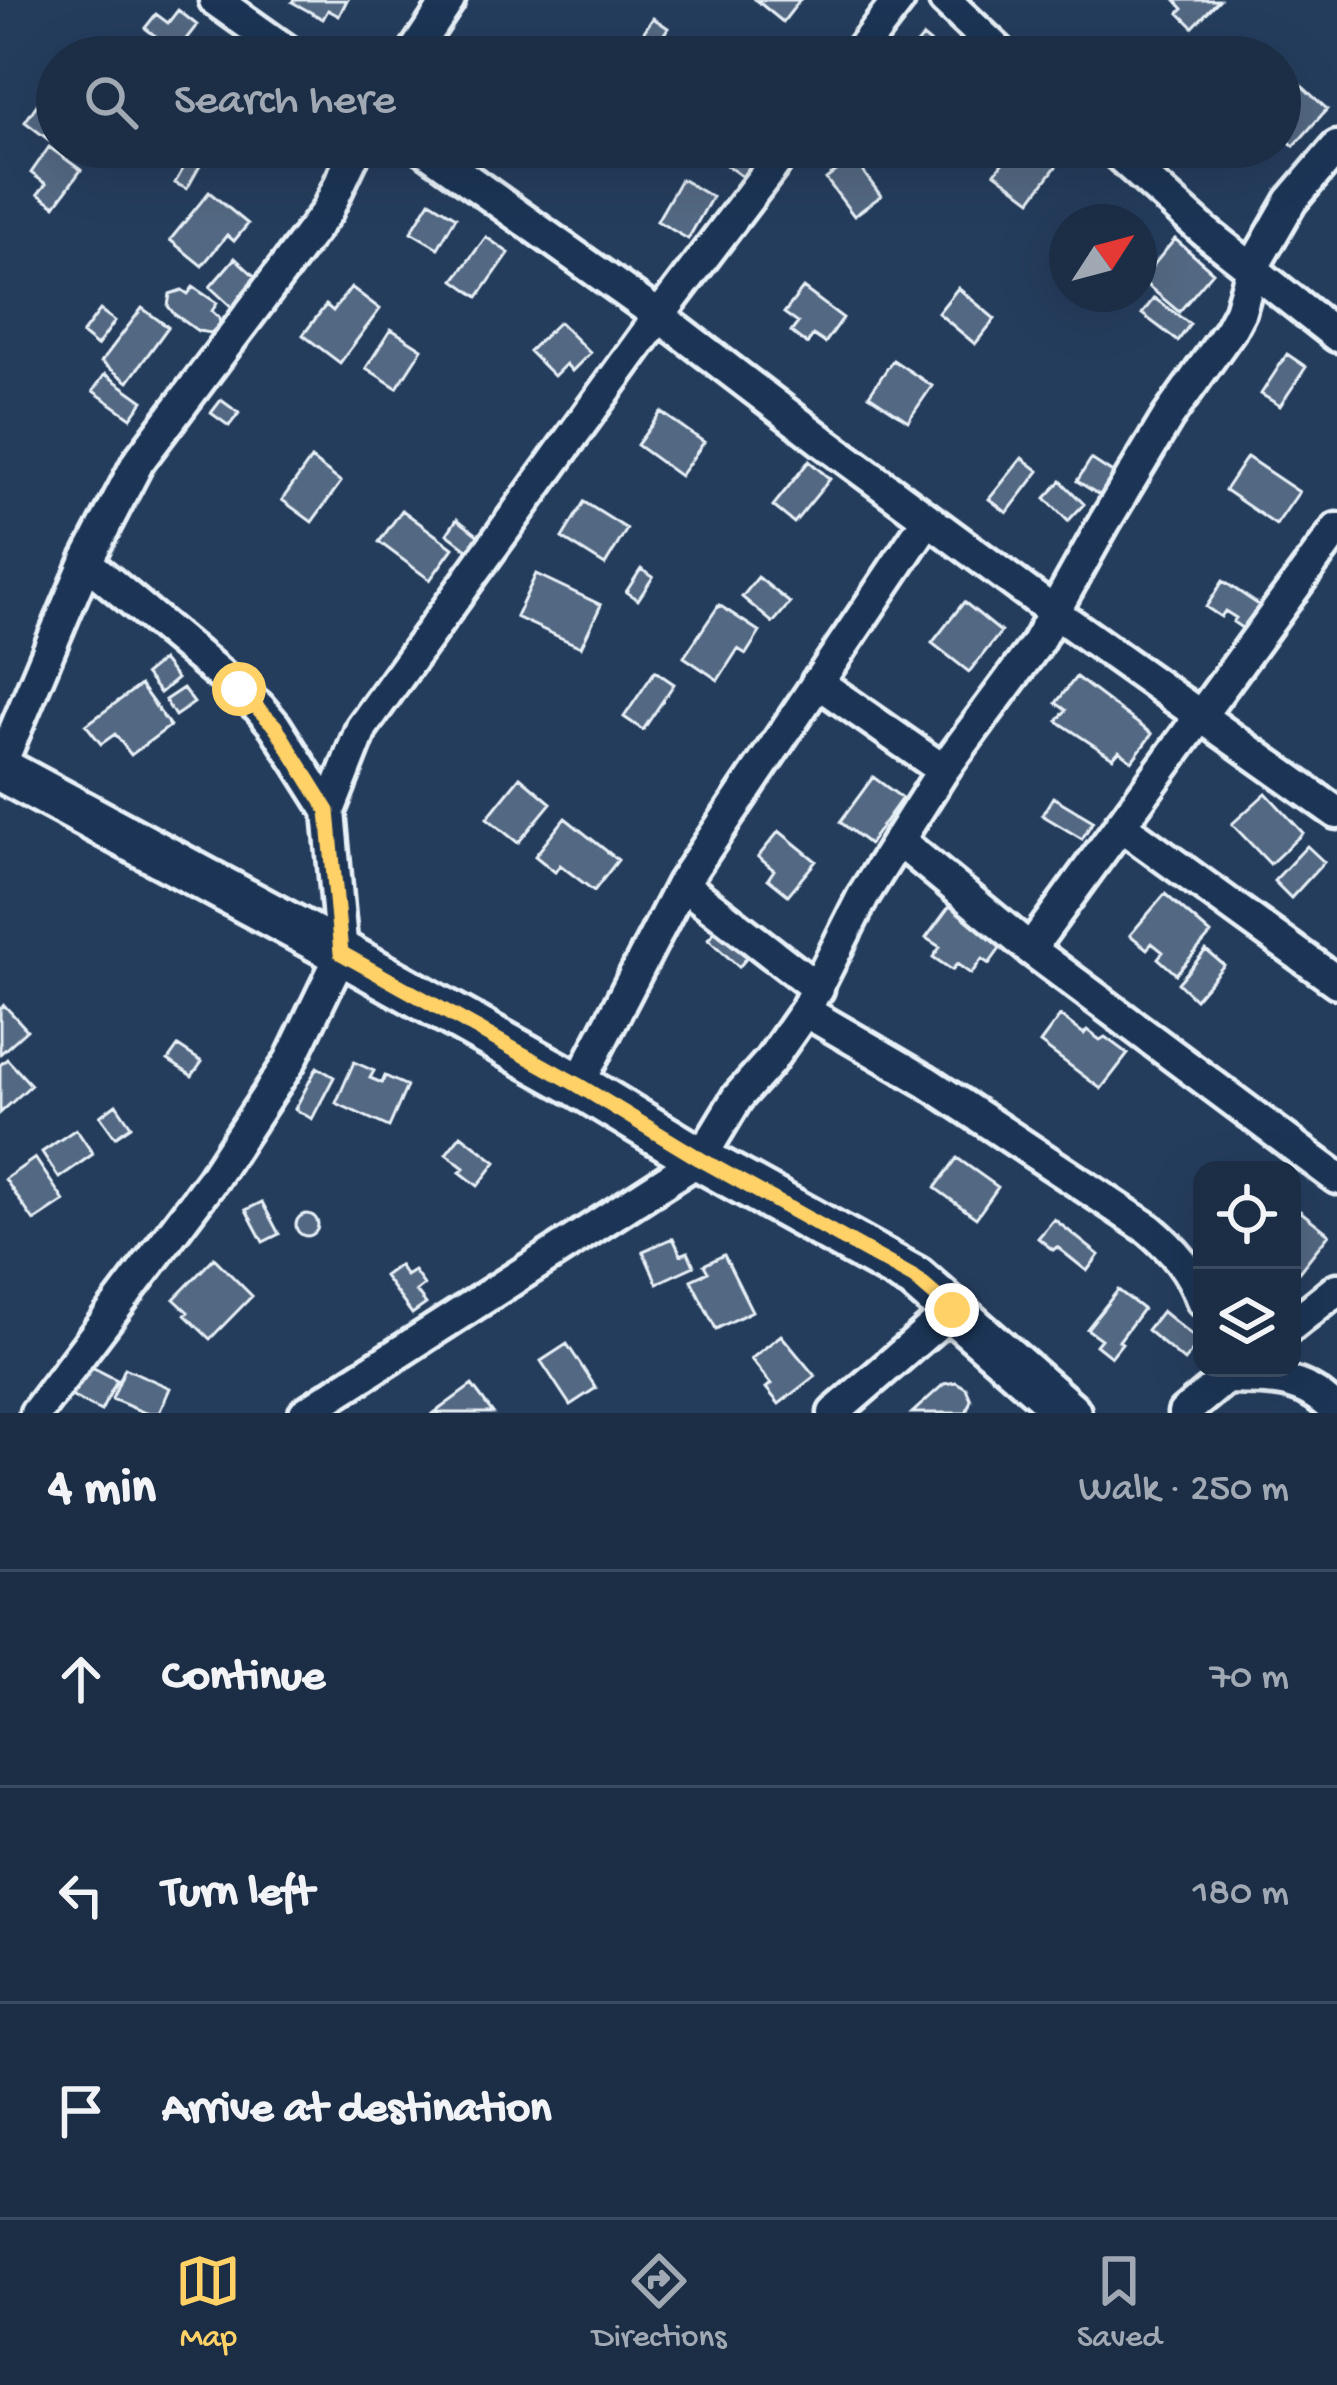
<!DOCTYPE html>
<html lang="en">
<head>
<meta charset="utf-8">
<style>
	:root { --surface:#1c2e46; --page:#25364d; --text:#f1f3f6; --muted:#a0a8b3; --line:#3a4a5f; --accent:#ffd166 }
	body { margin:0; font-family:"Gochi Hand",sans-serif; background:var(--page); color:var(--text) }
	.controls { position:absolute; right:36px; bottom:36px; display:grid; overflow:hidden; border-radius:24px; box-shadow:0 12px 48px #0002 }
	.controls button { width:108px; height:108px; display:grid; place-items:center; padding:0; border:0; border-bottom:3px solid var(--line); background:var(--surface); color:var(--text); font:60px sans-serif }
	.compass { position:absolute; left:1049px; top:204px; width:108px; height:108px; border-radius:50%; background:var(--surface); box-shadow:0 12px 48px #0002; rotate:54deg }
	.stop { position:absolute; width:36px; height:36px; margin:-27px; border:9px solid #ffd166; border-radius:50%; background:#fff }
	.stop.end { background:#ffd166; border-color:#fff; box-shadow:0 3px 12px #0008 }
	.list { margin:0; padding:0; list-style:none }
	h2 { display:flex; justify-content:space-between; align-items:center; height:156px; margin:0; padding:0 48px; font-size:51px }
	h2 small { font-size:39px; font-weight:400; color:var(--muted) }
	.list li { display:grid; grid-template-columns:78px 1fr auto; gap:36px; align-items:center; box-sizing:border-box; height:216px; padding:0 48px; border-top:3px solid var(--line) }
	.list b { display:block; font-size:45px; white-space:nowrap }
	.list em { font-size:39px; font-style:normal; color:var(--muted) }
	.icon { flex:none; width:66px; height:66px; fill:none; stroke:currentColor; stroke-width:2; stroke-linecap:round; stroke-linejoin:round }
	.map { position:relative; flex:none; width:1337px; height:1413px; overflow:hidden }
	.search { position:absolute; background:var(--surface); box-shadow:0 12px 48px #0002; left:36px; right:36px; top:36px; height:132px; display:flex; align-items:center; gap:30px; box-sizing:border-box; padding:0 42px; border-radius:66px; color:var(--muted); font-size:45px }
	.sheet { height:804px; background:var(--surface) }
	nav { display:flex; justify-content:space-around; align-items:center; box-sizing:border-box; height:168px; border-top:3px solid var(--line); background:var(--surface); font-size:33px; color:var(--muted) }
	nav a { display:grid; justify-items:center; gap:6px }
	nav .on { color:var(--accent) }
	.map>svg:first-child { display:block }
	.building { fill:#536782; stroke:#e8f1f8; stroke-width:3 }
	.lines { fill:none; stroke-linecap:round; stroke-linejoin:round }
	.street-casing { stroke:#e8f1f8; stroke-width:39 }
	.secondary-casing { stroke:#e8f1f8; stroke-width:51 }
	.street { stroke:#1d3557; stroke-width:30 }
	.secondary { stroke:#1d3557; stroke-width:42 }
	.route { stroke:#ffd166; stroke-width:15 }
</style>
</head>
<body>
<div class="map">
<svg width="1337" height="1413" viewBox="0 0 1337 1413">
	<rect width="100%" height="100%" fill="#253d5d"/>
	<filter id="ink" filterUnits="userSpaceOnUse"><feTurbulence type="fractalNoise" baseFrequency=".00833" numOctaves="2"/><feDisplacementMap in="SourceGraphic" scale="24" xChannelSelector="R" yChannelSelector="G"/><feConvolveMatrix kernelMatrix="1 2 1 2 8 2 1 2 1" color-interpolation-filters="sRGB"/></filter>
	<g filter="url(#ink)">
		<!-- building -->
		<path class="building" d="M294,0h53l-8,16 -11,-6 -5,9 -31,-17z
			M756,0h44l-17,22z
			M1175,0h44l-26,27 -14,-14 4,-4z
			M178,10l19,15 -21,27 -31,-24 11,-14 12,9z
			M653,18l15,10 -18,27 -15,-10z
			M923,37l17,14 -5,6h-29z
			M1292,77l35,32 -33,37 -14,-13v-43z
			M38,103l19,13v30l-32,-24z
			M49,147l32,23 -26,36 -17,-12 8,-10 -15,-11z
			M701,147h65l-22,31z
			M1014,147h29l18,13 -30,40 -36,-27z
			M189,158l12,6 -14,25 -12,-6z
			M853,158l28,38 -27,20 -28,-37z
			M681,179l31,18 -24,42 -31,-18z
			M209,192l39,32 -14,17 -7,-6 -25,31 -32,-26z
			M430,201l26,16 -18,31 -27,-16z
			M486,237l23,16 -31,44 -24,-17z
			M1175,239l38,33 -34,40 -38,-32z
			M235,258l26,24 -26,28 -25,-23z
			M193,287l24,16 -5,8 7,7 1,6 -9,9 -13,-2 -24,-17 -6,-8 2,-12 12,-4 6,4z
			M351,287l29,22 -40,54 -37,-28 23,-30 7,6z
			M803,288l40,30 -18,25 -12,-8 -6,9 -16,-12 7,-9 -14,-10z
			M958,288l37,31 -20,25 -37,-31z
			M1154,298l36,26 -12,17 -36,-27z
			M142,308l26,19 -40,55 -27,-20z
			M100,310l15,11 -18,25 -15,-12z
			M559,322l31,31 -18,18 -6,-7 -12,12 -25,-25z
			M391,329l31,20 -25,39 -31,-20z
			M1287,354l19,13 -26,39 -19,-12z
			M893,360l39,26 -24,35 -39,-26z
			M105,374l38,27 -12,17 -38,-27z
			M221,400l18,13 -10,13 -18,-13z
			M661,412l43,30 -24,34 -43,-31z
			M1247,457l52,35 -23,33 -51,-35z
			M1022,458l17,13 -32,42 -18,-14z
			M311,459l30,23 -29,40 -30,-22z
			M1091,459l34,22 -13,22 -35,-22z
			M809,461l21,18 -36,44 -21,-17z
			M1061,481l23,23 -16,17 -23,-23z
			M584,502l43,27 -22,36 -43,-27z
			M402,510l51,38 -23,32 -51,-38z
			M457,519l22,17 -11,14 -21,-16z
			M641,569l12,8 -15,23 -12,-8z
			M536,574l65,31 -20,42 -65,-30z
			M758,577l32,26 -17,20 -31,-26z
			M1223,581l39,26 -16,24 -13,-9 3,-4 -11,-7 -4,6 -15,-10z
			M964,602l37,30 -32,40 -37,-29z
			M719,605l41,27 -14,22 -8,-5 -20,31 -34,-23z
			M162,660l15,19 -17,14 -15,-19z
			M655,671l19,13 -31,46 -19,-13z
			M1076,677l76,57 -20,27 -13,-10 -6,7 -56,-37 9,-11 -10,-7z
			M140,685l30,41 -39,29 -16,-21 -14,10 -15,-19z
			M183,688l11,15 -19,13 -10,-16z
			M520,777l31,26 -33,40 -31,-25z
			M873,777l29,21 -33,46 -29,-22z
			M1266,793l37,40 -33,31 -38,-40z
			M1053,797l40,24 -11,18 -40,-24z
			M565,818l53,42 -24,31 -34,-26 -5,7 -20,-16z
			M779,831l37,30 -28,34 -20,-16 6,-9 -16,-13z
			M1307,846l17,16 -33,36 -17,-17z
			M1165,894l46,40 -35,40 -18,-16 5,-6 -11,-9 -5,6 -17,-14z
			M951,904l53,39 -15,21 -7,-5 -11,15 -14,-10 -5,6 -19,-13 7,-10 -14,-9z
			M719,927l31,27 -11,13 -31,-28z
			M1206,950l18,15 -29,34 -17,-16z
			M4,1005l23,25 -27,24v-45z
			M1060,1016l24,18 3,-4 13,10 5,-3 23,17 -27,35 -61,-46z
			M178,1046l24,16 -10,14 -24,-16z
			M7,1059l24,26 -31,28v-48z
			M354,1062l20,9 -4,7 12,5 3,-7 22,10 -18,41 -53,-24z
			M317,1067l17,10 -22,42 -17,-10z
			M116,1104l15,22 -16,11 -15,-21z
			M76,1129l17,25 -34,24 -17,-26z
			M461,1135l35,27 -18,24 -18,-14 4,-4 -18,-14z
			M35,1158l29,43 -30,20 -29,-42z
			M957,1158l41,29 -22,31 -41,-30z
			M262,1202l17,32 -16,8 -17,-32z
			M1300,1211l29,23 -30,38 -7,-5v-45z
			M296 1225a11 11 0 1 1 22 0a11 11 0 1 1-22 0Z
			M1054,1219l45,36 -12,16 -30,-24 -4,3 -15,-12z
			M673,1238l8,17 7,-3 6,14 -37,17 -14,-32z
			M724,1255l28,56 -36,18 -25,-49 17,-8 -4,-7z
			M214,1258l38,38 -42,43 -25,-24 3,-3 -14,-13z
			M399,1265l7,11 8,-5 10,14 -8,6 10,13 -14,10 -28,-38z
			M1118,1290l25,19 -24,32 3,2 -11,14 -15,-12 5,-6 -14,-10z
			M1162,1311l38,31 -16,19 -37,-31z
			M781,1335l34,41 -36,28 -13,-16 5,-4 -20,-25z
			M567,1344l29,44 -26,17 -29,-44z
			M82,1362l35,18 -16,31 -34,-17z
			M125,1368l45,20 -11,25h-14l-33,-14z
			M956,1382l10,6 5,12 -5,13h-54l32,-29z
			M472,1385l21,28h-59z"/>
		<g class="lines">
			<!-- street casing -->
			<g class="street-casing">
				<path id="street" d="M215,0l80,57
					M945,0l60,57
					M411,57l38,-57
					M855,57l44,-57
					M422,147l237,169 166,127 229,169 283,201
					M1110,147l94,84 133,105
					M86,562l173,145 16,19 54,85
					M817,682l126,88
					M0,766l86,-204 52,-100 189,-251 30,-64
					M1120,825l217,157
					M898,840l132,109 307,229
					M682,884l136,105
					M1030,949l307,-420
					M805,1011l122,71 222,147c25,21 42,40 53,71
					M578,1085l104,-201 246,-365
					M1292,1325l45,-36
					M1223,1368l3,10c45,1 79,-2 111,35
					M36,1413l176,-233 78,-119 52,-108 -13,-142 33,-84 297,-411 128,-169
					M305,1413l395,-254 37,-61 33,-37 35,-50 58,-115 80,-126 92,-124 69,-123 64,-106 62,-87 10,-19 12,-42 39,-68 46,-54
					M834,1413l119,-103
					M1184,1413l54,-45"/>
			</g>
			<!-- secondary casing -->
			<g class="secondary-casing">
				<path id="secondary" d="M0,769l342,184 236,132 122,74 215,119 154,135"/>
			</g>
			<!-- street -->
			<use href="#street" class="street"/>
			<!-- secondary -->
			<use href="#secondary" class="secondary"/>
		</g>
	</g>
	<g class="lines" filter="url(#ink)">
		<!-- route -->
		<path class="route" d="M239,689l36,37 53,85 13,142 237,132 122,74 215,119 37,32"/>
	</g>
</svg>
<div class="controls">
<button><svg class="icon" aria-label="locate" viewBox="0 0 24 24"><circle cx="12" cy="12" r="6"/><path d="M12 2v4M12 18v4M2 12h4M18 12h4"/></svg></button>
<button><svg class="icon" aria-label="layers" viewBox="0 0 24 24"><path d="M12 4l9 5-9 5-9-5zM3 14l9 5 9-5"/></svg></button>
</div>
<svg class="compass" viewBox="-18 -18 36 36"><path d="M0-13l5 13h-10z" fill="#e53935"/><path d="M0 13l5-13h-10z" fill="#a0a8b3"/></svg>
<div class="stop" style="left:239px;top:689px"></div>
<div class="stop end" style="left:952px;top:1310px"></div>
<div class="search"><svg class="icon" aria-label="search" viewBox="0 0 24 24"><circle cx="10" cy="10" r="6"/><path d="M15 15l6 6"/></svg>Search here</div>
</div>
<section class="sheet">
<h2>4 min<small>Walk · 250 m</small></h2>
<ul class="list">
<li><svg class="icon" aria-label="ahead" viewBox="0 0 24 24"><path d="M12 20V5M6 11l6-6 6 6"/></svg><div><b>Continue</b></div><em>70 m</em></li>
<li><svg class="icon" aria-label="left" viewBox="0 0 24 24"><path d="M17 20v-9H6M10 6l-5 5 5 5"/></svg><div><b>Turn left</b></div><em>180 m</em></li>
<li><svg class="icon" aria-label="arrive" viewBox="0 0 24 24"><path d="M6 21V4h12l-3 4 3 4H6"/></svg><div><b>Arrive at destination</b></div></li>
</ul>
</section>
<nav>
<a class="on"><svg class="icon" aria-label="map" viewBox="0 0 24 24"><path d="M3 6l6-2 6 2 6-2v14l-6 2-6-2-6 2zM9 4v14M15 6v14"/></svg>Map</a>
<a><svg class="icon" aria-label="directions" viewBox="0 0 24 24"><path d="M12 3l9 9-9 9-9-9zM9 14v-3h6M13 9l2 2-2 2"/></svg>Directions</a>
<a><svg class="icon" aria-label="saved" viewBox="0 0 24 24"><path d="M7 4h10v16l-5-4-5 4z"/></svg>Saved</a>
</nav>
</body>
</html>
